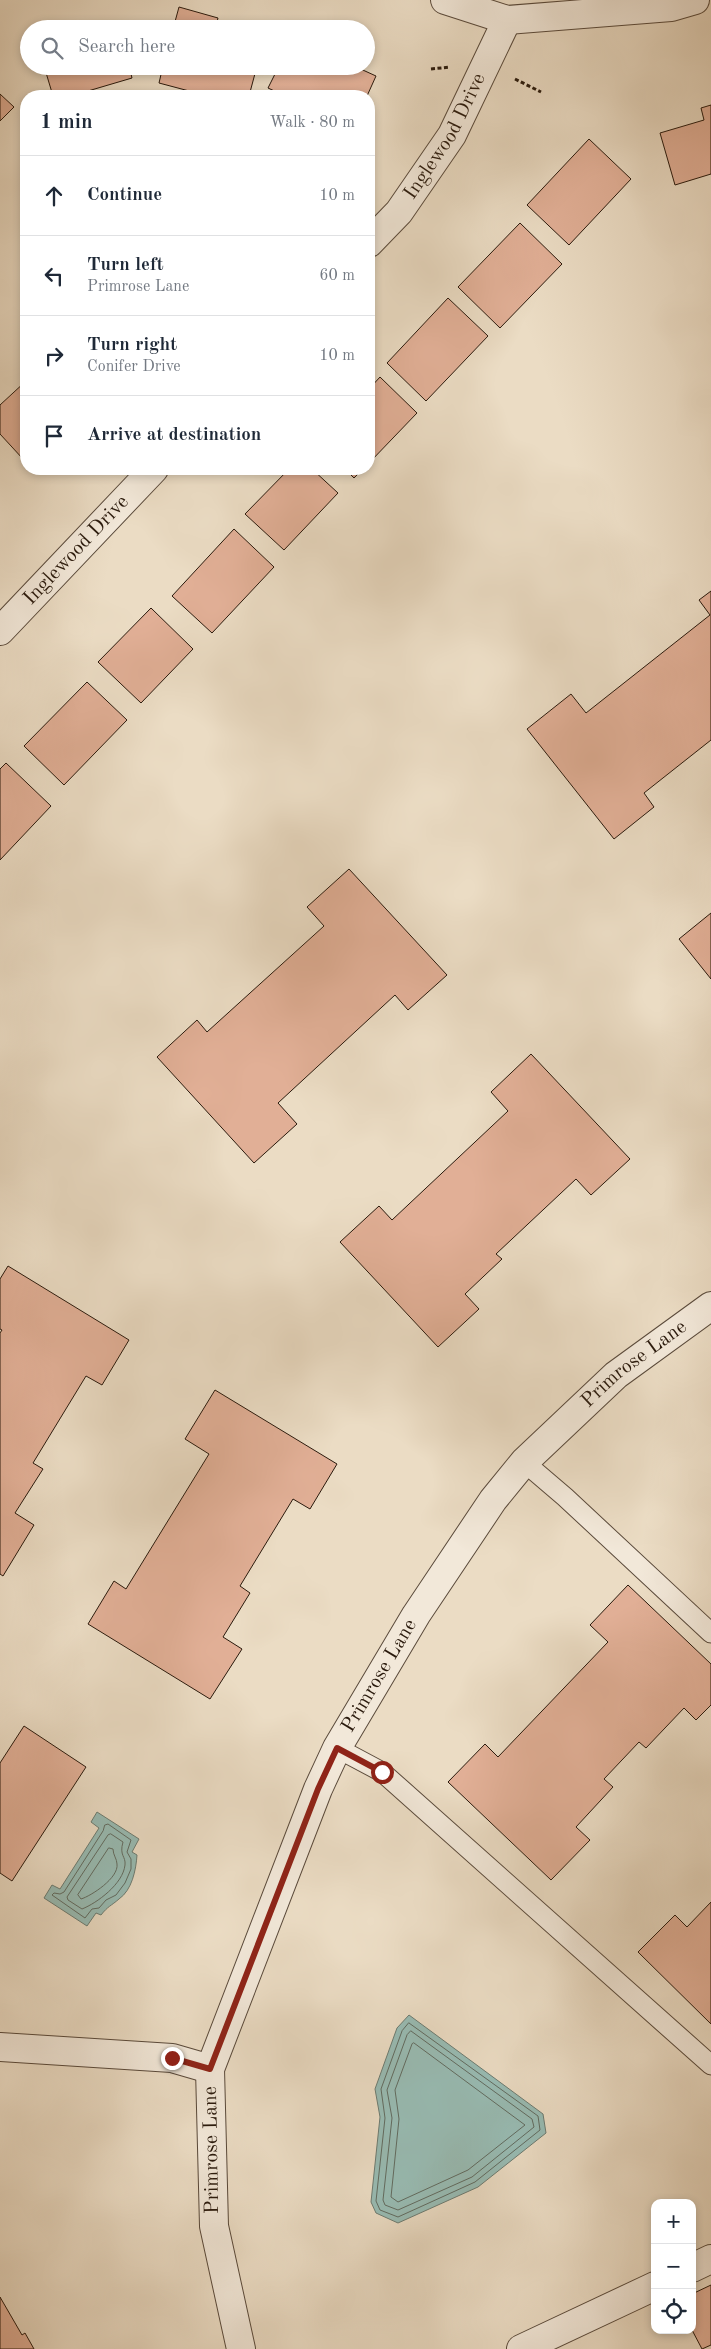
<!DOCTYPE html>
<html lang="en">
<head>
<meta charset="utf-8">
<style>
	:root { --surface:#fff; --page:#f6f6f7; --text:#1f2937; --muted:#747a83; --line:#e0e1e3 }
	body { margin:0; font-family:"Old Standard TT",serif; background:var(--page); color:var(--text) }
	.controls { position:absolute; right:15px; bottom:15px; display:grid; overflow:hidden; border-radius:10px; box-shadow:0 2px 8px #0003 }
	.controls button { width:45px; height:45px; display:grid; place-items:center; padding:0; border:0; border-bottom:1px solid var(--line); background:var(--surface); color:var(--text); font:25px sans-serif }
	.stop { position:absolute; width:15px; height:15px; margin:-11px; border:4px solid #8f2418; border-radius:50%; background:#fff }
	.stop.end { background:#8f2418; border-color:#fff; box-shadow:0 1px 5px #0008 }
	.list { margin:0; padding:0; list-style:none }
	h2 { display:flex; justify-content:space-between; align-items:center; height:65px; margin:0; padding:0 20px; font-size:21px }
	h2 small { font-size:16px; font-weight:400; color:var(--muted) }
	.list li { display:grid; grid-template-columns:32px 1fr auto; gap:15px; align-items:center; box-sizing:border-box; height:80px; padding:0 20px; border-top:1px solid var(--line) }
	.list b { display:block; font-size:19px; white-space:nowrap }
	.list p { margin:0; font-size:16px; white-space:nowrap; color:var(--muted) }
	.list em { font-size:16px; font-style:normal; color:var(--muted) }
	.icon { flex:none; width:28px; height:28px; fill:none; stroke:currentColor; stroke-width:2; stroke-linecap:round; stroke-linejoin:round }
	.map { position:relative; flex:none; width:711px; height:2349px; overflow:hidden }
	.search { position:absolute; background:var(--surface); box-shadow:0 2px 8px #0003; left:20px; top:20px; width:355px; height:55px; display:flex; align-items:center; gap:12px; box-sizing:border-box; padding:0 18px; border-radius:28px; color:var(--muted); font-size:19px }
	.panel { position:absolute; background:var(--surface); box-shadow:0 2px 8px #0003; left:20px; top:90px; width:355px; height:385px; border-radius:20px }
	.map>svg:first-child { display:block }
	.water { fill:#98bcb4; stroke:#6c7b71 }
	.lines { fill:none; stroke-linecap:round; stroke-linejoin:round }
	.shore { stroke:#616b60; stroke-width:1 }
	.building { fill:#e1af96; stroke:#2a1a0d }
	.lane-casing { stroke:#5a4a3b; stroke-width:21 }
	.street-casing { stroke:#5a4a3b; stroke-width:30 }
	.path { stroke:#2a1a0d; stroke-width:3; stroke-dasharray:4 2.5; stroke-linecap:butt }
	.lane { stroke:#f2e8d9; stroke-width:19 }
	.street { stroke:#f2e8d9; stroke-width:28 }
	.route { stroke:#8f2418; stroke-width:6 }
	.labels { text-anchor:middle; dominant-baseline:central; stroke-width:4; stroke-linejoin:round; paint-order:stroke }
	.street-label { font-size:20px; fill:#2a1a0d; stroke:#f2e8d9 }
</style>
</head>
<body>
<div class="map">
<svg width="711" height="2349" viewBox="0 0 711 2349">
	<rect width="100%" height="100%" fill="#ebdcc4"/>
	<filter id="stains"><feTurbulence type="fractalNoise" baseFrequency=".004" numOctaves="4"/><feColorMatrix values="0 0 0 0 .2 0 0 0 0 .09 0 0 0 0 .02 0 0 0 .5 -.17"/></filter>
	<radialGradient id="worn" r=".72"><stop offset=".6" stop-color="#630" stop-opacity="0"/><stop offset="1" stop-color="#630" stop-opacity=".3"/></radialGradient>
	<!-- water -->
	<path class="water" d="M97,1812l42,27 -7,13 5,3c-1,15 -5,35 -18,44 -8,7 -11,7 -18,16l-5,-2 -9,13 -43,-28 8,-13 8,4 39,-61 -8,-6z
		M409,2015l134,99 3,19 -68,54 -80,36 -22,-10 -5,-11 9,-85 -5,-28 22,-61z"/>
	<g class="lines">
		<!-- shore -->
		<path class="shore" d="M105,1825l3,-1 23,16 -4,12 4,7v10l-6,14 -9,12 -10,5 -7,8 -7,1 -7,9 -33,-23 2,-2 6,1 4,-2 39,-61z
			M111,1834l12,8c-4,14 3,14 2,23 -2,19 -28,38 -43,44l-14,-9 -1,-3 41,-62z
			M109,1848l4,1c0,6 4,10 4,15 2,14 -26,32 -36,35l-3,-4z
			M409,2023l129,93 2,14 -65,52 -77,35 -18,-7 -4,-9 9,-83 -4,-29 21,-58z
			M411,2031l121,88 2,8 -62,50 -74,33 -13,-5 -2,-5 9,-82 -5,-28 20,-55z
			M414,2043l111,82 -57,45 -70,32 -7,-5 8,-78 -4,-29 17,-46z"/>
	</g>
	<!-- building -->
	<path class="building" d="M179,7l39,11 -3,11h-42z
		M44,66h85l3,12 -61,18h-18z
		M163,66h94l-8,30h-41l-49,-13z
		M279,66h75l22,10 -9,20h-82l-17,-8z
		M0,94l14,13 -14,14z
		M711,105v69l-36,11 -15,-52 44,-13 -3,-12z
		M589,139l42,40 -62,66 -42,-40z
		M520,223l42,41 -62,64 -42,-41z
		M448,298l40,38 -62,65 -39,-38z
		M380,377l37,36 -48,50v-74z
		M26,381v75l-3,3 -23,-25v-29z
		M289,469h23l26,24 -54,57 -39,-36z
		M345,469h18l-9,9z
		M234,529l40,38 -62,66 -40,-37z
		M711,591v149l-67,53 10,14 -40,32 -87,-110 44,-35 15,19 124,-98 -11,-15z
		M151,608l42,41 -52,54 -43,-41z
		M87,682l40,38 -63,65 -40,-39z
		M6,763l45,43 -51,54v-91z
		M349,869l98,106 -39,35 -13,-15 -117,108 19,21 -43,39 -97,-106 40,-37 10,12 117,-106 -17,-19z
		M711,913v66l-32,-40z
		M531,1054l99,105 -39,36 -15,-16 -80,75 6,5 -37,35 14,15 -41,38 -98,-105 39,-36 13,14 116,-109 -17,-19z
		M8,1266l121,74 -27,45 -16,-9 -53,87 10,6 -28,44 19,12 -31,51 -3,-2v-241l2,-3 -2,-1v-50z
		M215,1390l122,74 -27,45 -17,-10 -53,87 10,7 -27,44 19,12 -32,50 -122,-75 26,-43 12,8 83,-135 -24,-15z
		M628,1585l83,79v41l-15,15 -12,-12 -38,40 -7,-6 -35,37 9,8 -37,40 14,13 -39,40 -103,-98 37,-38 13,13 110,-115 -18,-17z
		M24,1726l62,41 -74,114 -12,-8v-110z
		M711,1902v122l-73,-72 37,-37 12,12z
		M711,2285v60l-9,4 -10,-19v-36z
		M0,2297l22,38 3,-2 9,16h-34z"/>
	<g class="lines">
		<!-- lane casing -->
		<g class="lane-casing">
			<path id="lane" d="M524,1462l41,35 146,136
				M337,1748l45,24 329,293"/>
		</g>
		<!-- street casing -->
		<g class="street-casing">
			<g id="street">
				<path d="M445,0l62,20 164,-13 24,-7"/>
				<path id="s1" d="M369,243l30,-31 53,-77 55,-115"/>
				<path id="s2" d="M0,631l154,-162"/>
				<path d="M0,2047l172,11 38,11"/>
				<path d="M692,2268l19,-9"/>
				<path id="s3" d="M241,2349l-27,-123 -4,-157 108,-280 19,-41 79,-133 77,-115 31,-38 92,-87 95,-69"/>
				<path d="M521,2349l134,-63"/>
			</g>
		</g>
		<!-- path -->
		<path class="path" d="M431,69l19,-2
			M515,79l26,13"/>
		<!-- lane -->
		<use href="#lane" class="lane"/>
		<!-- street -->
		<use href="#street" class="street"/>
	</g>
	<g class="lines">
		<!-- route -->
		<path class="route" d="M172,2058l38,11 108,-280 19,-41 45,24"/>
	</g>
	<g class="labels">
		<!-- street labels -->
		<g class="street-label">
			<text stroke="none"><textPath href="#s1" startOffset="132">Inglewood Drive</textPath></text>
			<text stroke="none"><textPath href="#s2" startOffset="111">Inglewood Drive</textPath></text>
			<text stroke="none"><textPath href="#s3" startOffset="1118">Primrose Lane</textPath></text>
			<text stroke="none"><textPath href="#s3" startOffset="712">Primrose Lane</textPath></text>
			<text transform="translate(212 2150) rotate(-91)">Primrose Lane</text>
		</g>
	</g>
	<rect width="100%" height="100%" filter="url(#stains)"/>
	<rect width="100%" height="100%" fill="url(#worn)"/>
</svg>
<div class="controls">
<button>+</button>
<button>−</button>
<button><svg class="icon" aria-label="locate" viewBox="0 0 24 24"><circle cx="12" cy="12" r="6"/><path d="M12 2v4M12 18v4M2 12h4M18 12h4"/></svg></button>
</div>
<div class="stop" style="left:382px;top:1772px"></div>
<div class="stop end" style="left:172px;top:2058px"></div>
<div class="search"><svg class="icon" aria-label="search" viewBox="0 0 24 24"><circle cx="10" cy="10" r="6"/><path d="M15 15l6 6"/></svg>Search here</div>
<section class="panel">
<h2>1 min<small>Walk · 80 m</small></h2>
<ul class="list">
<li><svg class="icon" aria-label="ahead" viewBox="0 0 24 24"><path d="M12 20V5M6 11l6-6 6 6"/></svg><div><b>Continue</b></div><em>10 m</em></li>
<li><svg class="icon" aria-label="left" viewBox="0 0 24 24"><path d="M17 20v-9H6M10 6l-5 5 5 5"/></svg><div><b>Turn left</b><p>Primrose Lane</p></div><em>60 m</em></li>
<li><svg class="icon" aria-label="right" viewBox="0 0 24 24"><path d="M7 20v-9h11M14 6l5 5-5 5"/></svg><div><b>Turn right</b><p>Conifer Drive</p></div><em>10 m</em></li>
<li><svg class="icon" aria-label="arrive" viewBox="0 0 24 24"><path d="M6 21V4h12l-3 4 3 4H6"/></svg><div><b>Arrive at destination</b></div></li>
</ul>
</section>
</div>
</body>
</html>
